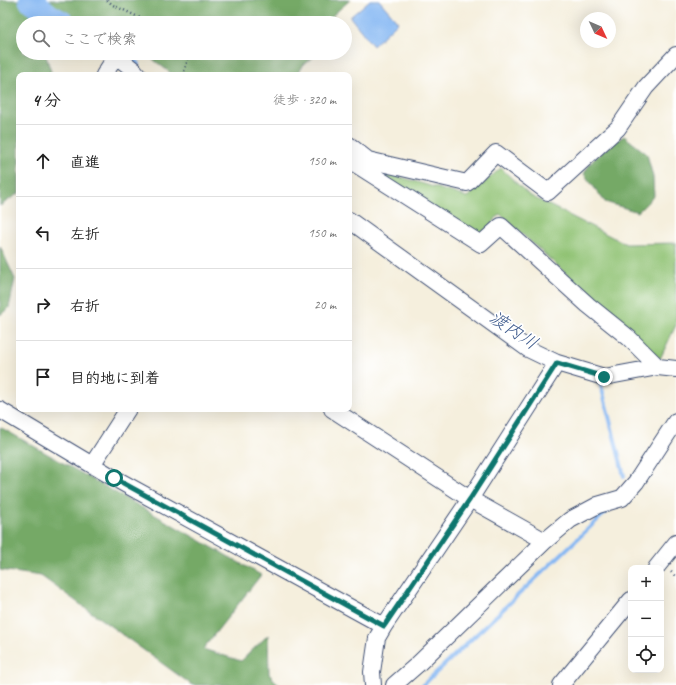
<!DOCTYPE html>
<html lang="ja">
<head>
<meta charset="utf-8">
<style>
	:root { --surface:#fff; --page:#f2f2f2; --text:#222; --muted:#767676; --line:#e0e0e0 }
	body { margin:0; font-family:Caveat,"Klee One",sans-serif; background:var(--page); color:var(--text) }
	.controls { position:absolute; right:12px; bottom:12px; display:grid; overflow:hidden; border-radius:8px; box-shadow:0 4px 16px #0002 }
	.controls button { width:36px; height:36px; display:grid; place-items:center; padding:0; border:0; border-bottom:1px solid var(--line); background:var(--surface); color:var(--text); font:20px sans-serif }
	.compass { position:absolute; left:580px; top:12px; width:36px; height:36px; border-radius:50%; background:var(--surface); box-shadow:0 4px 16px #0002; rotate:134deg }
	.stop { position:absolute; width:12px; height:12px; margin:-9px; border:3px solid #0f766e; border-radius:50%; background:#fff }
	.stop.end { background:#0f766e; border-color:#fff; box-shadow:0 1px 4px #0008 }
	.list { margin:0; padding:0; list-style:none }
	h2 { display:flex; justify-content:space-between; align-items:center; height:52px; margin:0; padding:0 16px; font-size:17px }
	h2 small { font-size:13px; font-weight:400; color:var(--muted) }
	.list li { display:grid; grid-template-columns:26px 1fr auto; gap:12px; align-items:center; box-sizing:border-box; height:72px; padding:0 16px; border-top:1px solid var(--line) }
	.list b { display:block; font-size:15px; white-space:nowrap }
	.list em { font-size:13px; font-style:normal; color:var(--muted) }
	.icon { flex:none; width:22px; height:22px; fill:none; stroke:currentColor; stroke-width:2; stroke-linecap:round; stroke-linejoin:round }
	.map { position:relative; flex:none; width:676px; height:685px; overflow:hidden }
	.search { position:absolute; background:var(--surface); box-shadow:0 4px 16px #0002; left:16px; top:16px; width:336px; height:44px; display:flex; align-items:center; gap:10px; box-sizing:border-box; padding:0 14px; border-radius:22px; color:var(--muted); font-size:15px }
	.panel { position:absolute; background:var(--surface); box-shadow:0 4px 16px #0002; left:16px; top:72px; width:336px; height:340px; border-radius:8px }
	.map>svg:first-child { display:block }
	.green { fill:#91c374; stroke:#567969 }
	.forest { fill:#74a966; stroke:#486c62 }
	.water { fill:#86b8f3; stroke:#5074a8 }
	.lines { fill:none; stroke-linecap:round; stroke-linejoin:round }
	.stream { stroke:#86b8f3; stroke-width:4 }
	.river { stroke:#86b8f3; stroke-width:25 }
	.street-casing { stroke:#3c4c71; stroke-width:18 }
	.path { stroke:#3c4c71; stroke-width:2.5; stroke-dasharray:1 3; stroke-linecap:butt }
	.street { stroke:#fff; stroke-width:16 }
	.route { stroke:#0f766e; stroke-width:5 }
	.labels { text-anchor:middle; dominant-baseline:central; stroke-width:3.5; stroke-linejoin:round; paint-order:stroke }
	.water-label { font-size:18px; font-style:italic; fill:#3b588b; stroke:#fff }
</style>
</head>
<body>
<div class="map">
<svg width="676" height="685" viewBox="0 0 676 685">
	<rect width="100%" height="100%" fill="#fff"/>
	<filter id="ink" filterUnits="userSpaceOnUse"><feTurbulence type="fractalNoise" baseFrequency=".025" numOctaves="2"/><feDisplacementMap in="SourceGraphic" scale="8" xChannelSelector="R" yChannelSelector="G"/><feConvolveMatrix kernelMatrix="1 2 1 2 8 2 1 2 1" color-interpolation-filters="sRGB"/></filter>
	<filter id="wash" filterUnits="userSpaceOnUse"><feTurbulence type="fractalNoise" baseFrequency=".012" numOctaves="4" result="noise"/><feDisplacementMap in="SourceGraphic" scale="16" xChannelSelector="R" yChannelSelector="G"/><feGaussianBlur stdDeviation="0.9" result="paint"/><feColorMatrix in="noise" values="0 0 0 0 0 0 0 0 0 0 0 0 0 0 0 0 0 1.4 0 .05"/><feComposite in="paint" operator="in"/></filter>
	<g filter="url(#wash)">
		<rect width="100%" height="100%" fill="#f5efdd"/>
		<!-- green -->
		<path class="green" d="M371,168l96,29 34,-29 28,27 97,49 50,-1v82l-16,34 -160,-145 -21,23z"/>
		<!-- forest -->
		<path class="forest" d="M0,0h350l-18,16 5,7h-254l-28,-13 -12,13h-20v30h22l7,22h-33v118l-19,13z
			M145,53h174l-15,11 -7,11h-124z
			M624,136l23,18 6,23 1,19 -16,16 -33,-10 -21,-28c7,-16 25,-29 40,-38z
			M0,246l15,33 -6,29 -9,7z
			M0,427l261,148 -58,74 38,12 27,-26 1,39 10,11h-87l-151,-109 -41,-6z"/>
		<!-- water -->
		<path class="water" d="M370,0h9l19,22 -25,24 -23,-29z"/>
		<g class="lines">
			<!-- stream -->
			<path class="stream" d="M127,55l6,3 5,6
				M600,381l24,95
				M423,685l185,-175"/>
			<!-- river -->
			<path class="river" d="M31,0l18,16 13,7"/>
		</g>
	</g>
	<g filter="url(#ink)">
		<g class="lines">
			<!-- street casing -->
			<g class="street-casing">
				<path id="street" d="M104,75l12,-19 18,14 4,5
					M349,145l19,15 99,23 29,-30 52,39 70,-64 28,-41 30,-32
					M349,160l132,84 20,-18 87,79 41,33 29,29
					M349,220l179,129 29,14 47,14 54,-10 18,2
					M332,409l138,90 75,42
					M0,410l114,68 270,148
					M92,465l36,-56
					M656,568l20,-25
					M373,685l-1,-13 5,-34 7,-12 86,-127 87,-136
					M394,685l23,-20 128,-124 25,-21 28,-15 24,-7 14,-16 40,-61
					M561,685l70,-85"/>
			</g>
			<!-- path -->
			<path class="path" d="M107,0l6,5 38,18
				M183,75l7,-22
				M671,572l5,5"/>
			<!-- street -->
			<use href="#street" class="street"/>
		</g>
	</g>
	<g class="lines" filter="url(#ink)">
		<!-- route -->
		<path class="route" d="M114,478l270,148 86,-127 87,-136 47,14"/>
	</g>
	<g class="labels">
		<!-- water labels -->
		<g class="water-label">
			<text transform="translate(514 330) rotate(34)">渡内川</text>
		</g>
	</g>
</svg>
<div class="controls">
<button>+</button>
<button>−</button>
<button><svg class="icon" aria-label="locate" viewBox="0 0 24 24"><circle cx="12" cy="12" r="6"/><path d="M12 2v4M12 18v4M2 12h4M18 12h4"/></svg></button>
</div>
<svg class="compass" viewBox="-18 -18 36 36"><path d="M0-13l5 13h-10z" fill="#e53935"/><path d="M0 13l5-13h-10z" fill="#767676"/></svg>
<div class="stop" style="left:114px;top:478px"></div>
<div class="stop end" style="left:604px;top:377px"></div>
<div class="search"><svg class="icon" aria-label="search" viewBox="0 0 24 24"><circle cx="10" cy="10" r="6"/><path d="M15 15l6 6"/></svg>ここで検索</div>
<section class="panel">
<h2>4 分<small>徒歩 · 320 m</small></h2>
<ul class="list">
<li><svg class="icon" aria-label="ahead" viewBox="0 0 24 24"><path d="M12 20V5M6 11l6-6 6 6"/></svg><div><b>直進</b></div><em>150 m</em></li>
<li><svg class="icon" aria-label="left" viewBox="0 0 24 24"><path d="M17 20v-9H6M10 6l-5 5 5 5"/></svg><div><b>左折</b></div><em>150 m</em></li>
<li><svg class="icon" aria-label="right" viewBox="0 0 24 24"><path d="M7 20v-9h11M14 6l5 5-5 5"/></svg><div><b>右折</b></div><em>20 m</em></li>
<li><svg class="icon" aria-label="arrive" viewBox="0 0 24 24"><path d="M6 21V4h12l-3 4 3 4H6"/></svg><div><b>目的地に到着</b></div></li>
</ul>
</section>
</div>
</body>
</html>
